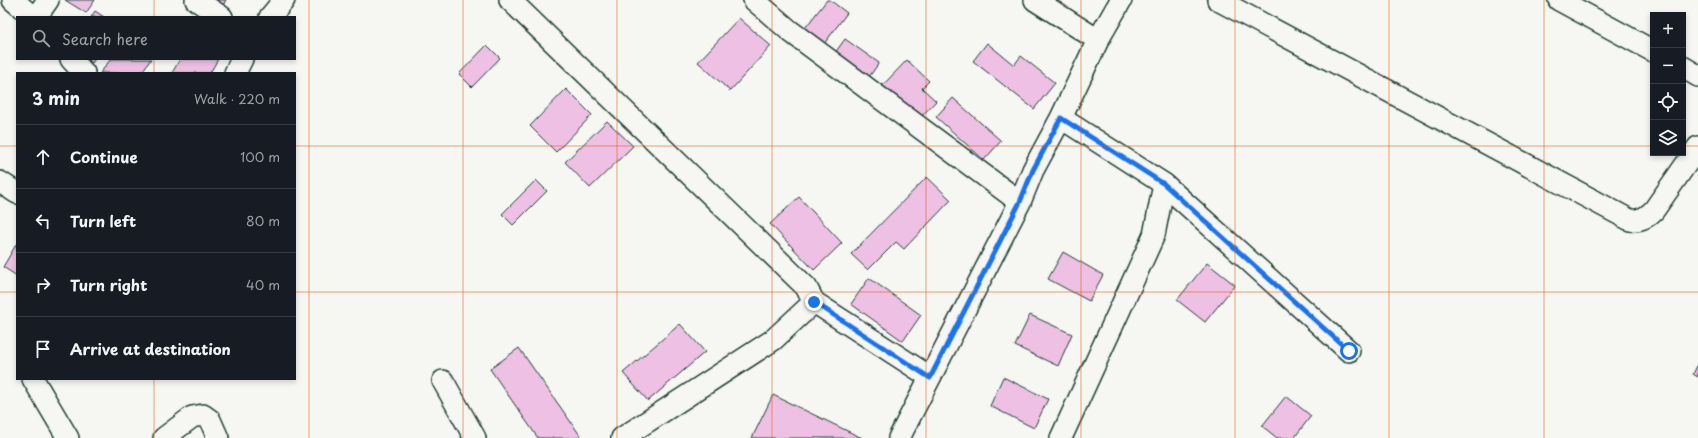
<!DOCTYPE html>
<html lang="en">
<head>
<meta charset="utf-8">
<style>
	:root { --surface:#171b24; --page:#20242c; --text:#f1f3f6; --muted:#9ea1a6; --line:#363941 }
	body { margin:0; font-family:"Playpen Sans",sans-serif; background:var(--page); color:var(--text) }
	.controls { position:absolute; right:12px; top:12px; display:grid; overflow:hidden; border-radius:0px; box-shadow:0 2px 6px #0003 }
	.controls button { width:36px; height:36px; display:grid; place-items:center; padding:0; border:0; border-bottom:1px solid var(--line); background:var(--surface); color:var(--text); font:20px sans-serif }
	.stop { position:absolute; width:12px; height:12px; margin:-9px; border:3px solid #1a73e8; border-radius:50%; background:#fff }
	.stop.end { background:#1a73e8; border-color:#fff; box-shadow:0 1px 4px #0008 }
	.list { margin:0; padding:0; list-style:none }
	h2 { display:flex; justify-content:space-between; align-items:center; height:52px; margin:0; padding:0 16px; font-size:17px }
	h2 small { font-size:13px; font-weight:400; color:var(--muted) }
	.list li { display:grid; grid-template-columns:26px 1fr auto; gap:12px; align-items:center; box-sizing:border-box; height:64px; padding:0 16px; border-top:1px solid var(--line) }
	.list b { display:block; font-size:15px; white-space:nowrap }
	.list em { font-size:13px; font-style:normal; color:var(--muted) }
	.icon { flex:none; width:22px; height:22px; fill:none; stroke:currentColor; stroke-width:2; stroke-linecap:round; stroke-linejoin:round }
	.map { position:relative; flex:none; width:1698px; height:438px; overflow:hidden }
	.search { position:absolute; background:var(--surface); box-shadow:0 2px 6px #0003; left:16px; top:16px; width:280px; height:44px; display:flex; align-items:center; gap:10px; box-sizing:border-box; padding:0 14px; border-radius:0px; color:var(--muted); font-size:15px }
	.panel { position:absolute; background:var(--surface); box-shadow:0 2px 6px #0003; left:16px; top:72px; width:280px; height:308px; border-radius:0px }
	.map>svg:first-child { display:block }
	.building { fill:#eec0e4; stroke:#1f3d34 }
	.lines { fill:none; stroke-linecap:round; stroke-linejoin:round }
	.minor-casing { stroke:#1f3d34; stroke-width:24 }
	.minor { stroke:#f6f6f2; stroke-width:21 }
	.route { stroke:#1a73e8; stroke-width:5 }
	.grid { fill:none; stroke:#e8590c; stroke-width:1; stroke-opacity:0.55 }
</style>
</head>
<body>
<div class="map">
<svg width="1698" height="438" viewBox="0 0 1698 438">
	<rect width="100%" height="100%" fill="#f6f6f2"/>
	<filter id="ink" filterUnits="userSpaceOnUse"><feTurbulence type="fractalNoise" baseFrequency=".025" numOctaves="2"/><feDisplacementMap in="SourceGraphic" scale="8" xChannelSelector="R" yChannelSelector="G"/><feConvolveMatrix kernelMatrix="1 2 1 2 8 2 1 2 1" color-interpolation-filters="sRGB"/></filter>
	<g filter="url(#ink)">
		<!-- building -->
		<path class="building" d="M65,0h30l-9,13z
			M217,0h9l-3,5z
			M827,0h3l17,13 -23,31 -19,-16z
			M95,11l9,6h-13z
			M739,18l32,28 -41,45 -32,-29z
			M845,39l34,24 -13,18 -34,-24z
			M987,43l27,22 7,-9 34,27 -21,26 -61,-48z
			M487,45l13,13 -28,29 -13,-13z
			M86,59h9l-3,4z
			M111,59h40l-10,14h-41z
			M180,59h38l-8,14h-38z
			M907,60l22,21 -7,7 14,13 -18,19 -36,-34z
			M566,89l26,26 -36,37 -26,-26z
			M953,98l48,43 -17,19 -48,-43z
			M607,121l26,25 -43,42 -25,-26z
			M927,177l24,23 -47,49 -8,-7 -28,28 -17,-16z
			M536,180l11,11 -34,34 -11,-11z
			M799,197l43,46 -28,27 -44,-46z
			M17,243v33l-14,-9z
			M1063,252l40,23 -14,26 -41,-22z
			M1207,263l28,22 -30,37 -28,-22z
			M869,278l52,37 -18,26 -52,-37z
			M1030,315l42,19 -14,32 -43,-20z
			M680,324l25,28 -57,49 -25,-28z
			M519,348l63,90h-44l-48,-69z
			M1698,364v13l-5,-3z
			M1003,377l45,22 -14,29 -44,-22z
			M773,395l89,43h-110z
			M1286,396l25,20 -17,22h-17l-15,-12z"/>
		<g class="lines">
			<!-- minor casing -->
			<g class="minor-casing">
				<path id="minor" d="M13,0l20,17
					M196,0l26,17
					M510,0l296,287 8,15 116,75
					M754,0l36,31 230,171
					M1035,0l63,40
					M1218,0l412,220c11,1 17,-3 24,-10l44,-63
					M1559,0l94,51
					M36,17l12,-17
					M270,17l14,-17
					M71,59l13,14
					M1683,67l15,9
					M235,73l7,-14
					M1061,118l103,66 185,167
					M0,182l17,11
					M33,379l35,59
					M443,381l32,57
					M164,438l28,-21 11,-2 7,5 8,18
					M622,438l151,-98 41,-38
					M899,438l121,-236 13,-32 28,-52 37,-78 23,-40
					M1061,438l93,-203 10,-51"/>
			</g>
			<!-- minor -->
			<use href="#minor" class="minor"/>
		</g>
	</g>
	<g class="lines" filter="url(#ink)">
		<!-- route -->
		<path class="route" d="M814,302l116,76 90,-176 13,-32 28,-52 103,66 185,167"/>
	</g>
	<!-- grid -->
	<path class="grid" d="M154,0v17M309,0v438M463,0v438M617,0v438M772,0v438M926,0v438M1081,0v438M1235,0v438M1389,0v438M1544,0v438M154,59v14M0,146h17M295,146h1358M1683,146h15M0,292h17M295,292h1403M154,379v59"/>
</svg>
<div class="controls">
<button>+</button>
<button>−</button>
<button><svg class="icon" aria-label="locate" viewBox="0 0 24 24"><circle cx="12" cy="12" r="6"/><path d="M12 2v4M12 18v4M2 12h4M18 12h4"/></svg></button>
<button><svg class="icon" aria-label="layers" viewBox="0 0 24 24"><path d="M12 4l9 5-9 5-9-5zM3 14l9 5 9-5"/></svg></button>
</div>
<div class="stop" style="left:1349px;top:351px"></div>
<div class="stop end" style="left:814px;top:302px"></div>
<div class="search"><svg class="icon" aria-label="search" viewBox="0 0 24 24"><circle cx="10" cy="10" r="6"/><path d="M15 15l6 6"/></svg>Search here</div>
<section class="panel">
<h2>3 min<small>Walk · 220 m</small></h2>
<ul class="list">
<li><svg class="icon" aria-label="ahead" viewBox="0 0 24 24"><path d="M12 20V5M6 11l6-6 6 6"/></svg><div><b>Continue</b></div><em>100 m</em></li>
<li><svg class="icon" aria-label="left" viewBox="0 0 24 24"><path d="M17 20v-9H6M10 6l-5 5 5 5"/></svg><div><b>Turn left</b></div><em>80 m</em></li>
<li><svg class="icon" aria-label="right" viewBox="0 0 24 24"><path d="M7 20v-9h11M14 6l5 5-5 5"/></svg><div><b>Turn right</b></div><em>40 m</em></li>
<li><svg class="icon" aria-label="arrive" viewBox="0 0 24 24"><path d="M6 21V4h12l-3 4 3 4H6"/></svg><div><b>Arrive at destination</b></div></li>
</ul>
</section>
</div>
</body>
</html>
